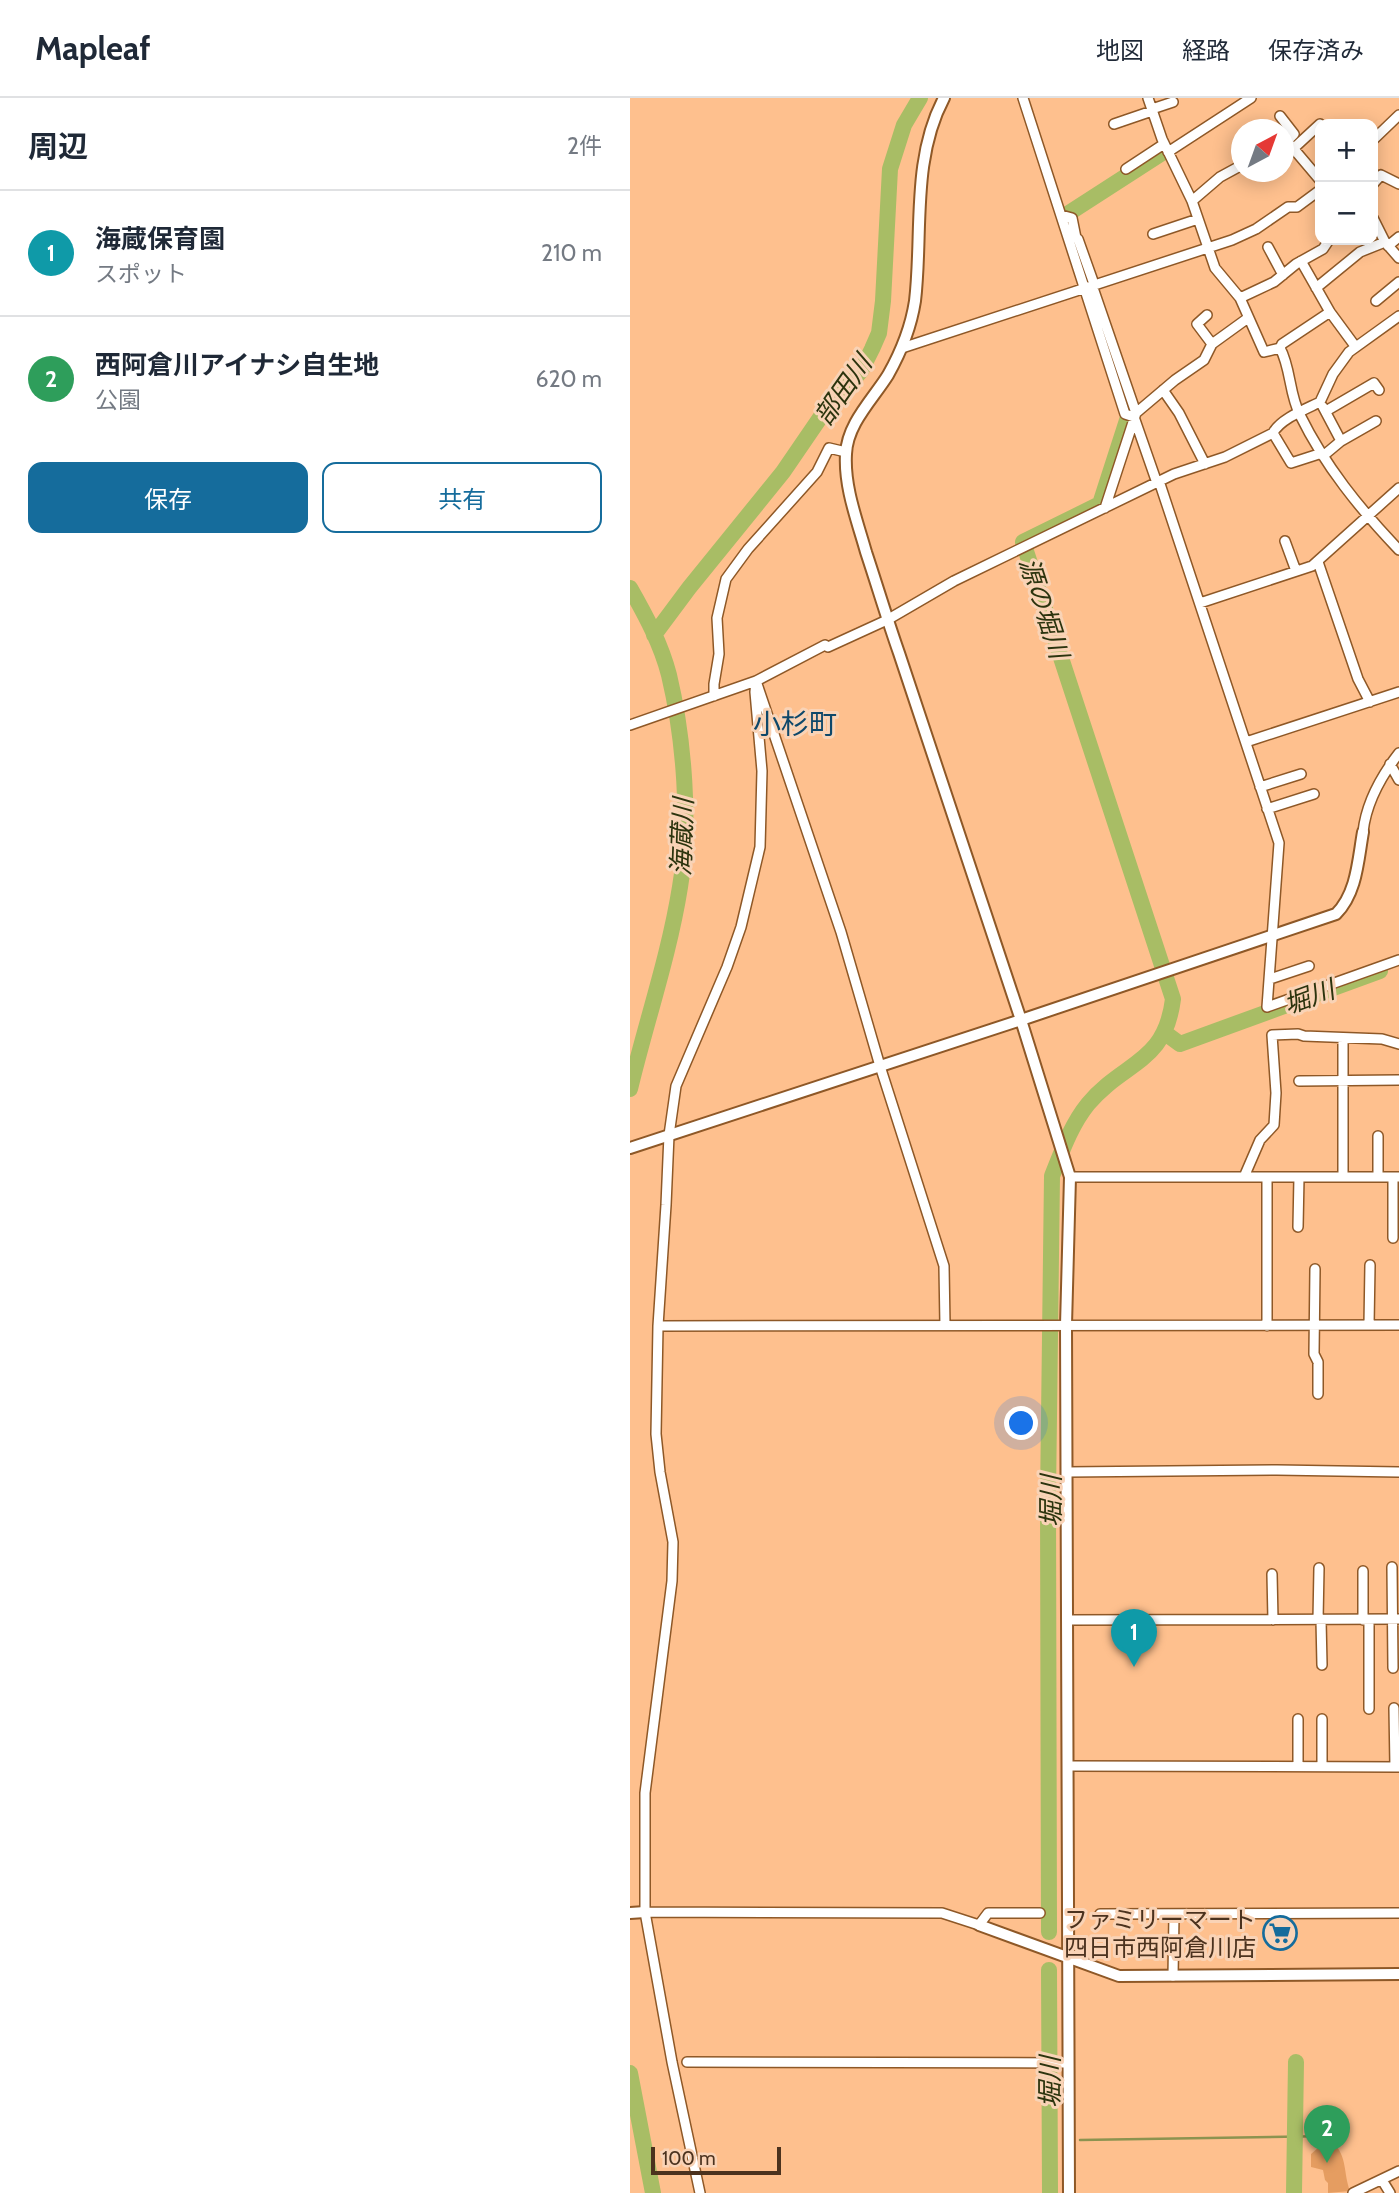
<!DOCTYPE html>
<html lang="ja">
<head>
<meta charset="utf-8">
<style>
	:root { --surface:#fff; --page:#f6f6f7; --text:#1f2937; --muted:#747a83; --line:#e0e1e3; --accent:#156c9c }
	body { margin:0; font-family:Cabin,"Noto Sans JP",sans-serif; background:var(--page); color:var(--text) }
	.controls { position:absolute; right:21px; top:21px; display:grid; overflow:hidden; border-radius:14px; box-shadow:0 4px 18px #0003 }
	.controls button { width:63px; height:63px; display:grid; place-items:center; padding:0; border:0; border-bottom:2px solid var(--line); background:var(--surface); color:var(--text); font:35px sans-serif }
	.compass { position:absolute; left:601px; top:21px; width:63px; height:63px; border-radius:50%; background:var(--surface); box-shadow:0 4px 18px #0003; rotate:41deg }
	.scale { position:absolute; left:21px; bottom:18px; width:130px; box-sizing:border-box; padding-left:7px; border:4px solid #4b321e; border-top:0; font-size:19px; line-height:24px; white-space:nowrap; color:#4b321e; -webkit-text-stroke:5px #f9d3b6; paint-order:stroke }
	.you { position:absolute; left:392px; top:1326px; width:24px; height:24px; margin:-18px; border:5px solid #fff; border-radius:50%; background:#1a73e8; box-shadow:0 0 0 10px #1a73e833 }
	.badge { display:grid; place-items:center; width:46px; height:46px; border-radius:50%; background:var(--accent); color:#fff; font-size:23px; font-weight:700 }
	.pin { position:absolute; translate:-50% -58px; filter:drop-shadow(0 2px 4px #0008) }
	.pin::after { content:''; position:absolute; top:37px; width:24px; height:21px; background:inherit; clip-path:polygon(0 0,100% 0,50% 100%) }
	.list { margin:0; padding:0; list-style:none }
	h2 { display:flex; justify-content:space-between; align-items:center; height:91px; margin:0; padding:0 28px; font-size:30px }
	h2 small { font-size:23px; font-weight:400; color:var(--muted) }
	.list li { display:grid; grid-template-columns:46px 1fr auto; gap:21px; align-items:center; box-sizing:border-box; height:126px; padding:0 28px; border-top:2px solid var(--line) }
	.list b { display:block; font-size:26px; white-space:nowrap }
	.list p { margin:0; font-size:23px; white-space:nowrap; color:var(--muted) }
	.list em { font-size:23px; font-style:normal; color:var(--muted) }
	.actions { display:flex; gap:14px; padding:21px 28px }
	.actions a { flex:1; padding:16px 0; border:2px solid var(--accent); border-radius:14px; text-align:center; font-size:24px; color:var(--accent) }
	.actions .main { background:var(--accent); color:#fff }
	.map { position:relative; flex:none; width:769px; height:2095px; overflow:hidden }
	header { display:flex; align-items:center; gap:42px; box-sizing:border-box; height:98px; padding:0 35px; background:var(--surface); border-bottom:2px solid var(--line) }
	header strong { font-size:33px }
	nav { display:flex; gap:38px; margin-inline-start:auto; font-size:24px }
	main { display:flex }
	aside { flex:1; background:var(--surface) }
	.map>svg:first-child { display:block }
	.park { fill:#e59d61 }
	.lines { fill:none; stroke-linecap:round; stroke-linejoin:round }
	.stream { stroke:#8c9350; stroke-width:2.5 }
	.river { stroke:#a8bd65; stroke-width:16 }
	.minor-casing { stroke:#8e5827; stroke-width:12 }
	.tertiary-casing { stroke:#8e5827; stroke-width:14 }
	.minor { stroke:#fff; stroke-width:9 }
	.tertiary { stroke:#fff; stroke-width:10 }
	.labels { text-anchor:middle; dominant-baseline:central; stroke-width:6; stroke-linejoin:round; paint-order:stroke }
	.poi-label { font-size:24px; fill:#4b321e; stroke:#f9d3b6; text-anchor:end }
	.water-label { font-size:26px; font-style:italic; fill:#2c340e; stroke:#f9d3b6 }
	.quarter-label { font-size:28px; fill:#0e486a; stroke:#f9d3b6 }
</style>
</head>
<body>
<header>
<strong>Mapleaf</strong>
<nav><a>地図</a><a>経路</a><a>保存済み</a></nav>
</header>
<main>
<aside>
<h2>周辺<small>2件</small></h2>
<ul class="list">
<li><span class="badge" style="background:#0f9aa8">1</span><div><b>海蔵保育園</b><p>スポット</p></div><em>210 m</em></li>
<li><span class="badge" style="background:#2e9e5b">2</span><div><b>西阿倉川アイナシ自生地</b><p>公園</p></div><em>620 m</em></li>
</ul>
<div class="actions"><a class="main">保存</a><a>共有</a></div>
</aside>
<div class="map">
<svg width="769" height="2095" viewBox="0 0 769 2095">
	<rect width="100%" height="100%" fill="#fec08e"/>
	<!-- park -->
	<path class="park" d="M688,2043h14c16,16 11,31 18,50l-22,2v-10l-3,-3 -2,-10 -12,-3v-13l7,-6z"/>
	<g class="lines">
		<!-- stream -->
		<path class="stream" d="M450,2042l250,-4"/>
		<!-- river -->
		<path class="river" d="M452,169l-15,-47 2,-7 93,-60
			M0,490c16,28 31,56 39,87 15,63 22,149 11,212 -11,69 -34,135 -50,202
			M24,537l35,-47 94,-116 39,-57 39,-44 11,-22 7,-16 4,-32 7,-132 14,-44 16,-27
			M535,935l15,11 200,-73
			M419,1834l-1,-435 4,-321c10,-25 19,-51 36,-72 36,-43 77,-40 85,-105l-150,-457 77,-38 30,-93 -30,-89
			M419,1872l1,223
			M0,1975l23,120
			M664,2095l2,-131"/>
		<!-- minor casing -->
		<g class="minor-casing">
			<path id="minor" d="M393,0l102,316 9,3
				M518,0l14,41 30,62 23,67 25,30 24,54 16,-4 2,-4 48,-32
				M522,11l21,-7
				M650,18l14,18 -7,7
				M484,26l38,-13
				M743,42l26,-25
				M654,45l3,-2 33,39
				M664,50l26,-24
				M538,54l83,-54
				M496,71l38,-25
				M743,86l8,-9 18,9
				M562,103l28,-24 22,-12
				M431,117l11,3 4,20 2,1 16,45
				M743,120l12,24 14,16
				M523,136l45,-15
				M758,148l11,-9
				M638,149l15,28
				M671,163l29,51 25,34
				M462,187l44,128
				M686,190l44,-36 25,-10
				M610,200l34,-16 22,-18 27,-15 6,-9
				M746,203l23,-19
				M577,217l-10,9 15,20
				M272,250l330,-108 24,-11 32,-22h9l23,-17
				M650,250c11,20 9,46 20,67 25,51 60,94 99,135
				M533,292l16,23 26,51
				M693,309l18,34
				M696,313l48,-28 5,7
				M504,319l23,66
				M643,335c7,-14 33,-24 47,-31l13,-28 16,-22 50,-36
				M693,358l18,-15 35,-20
				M529,383l120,362 -12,164 132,-47
				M475,410l31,-95 39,-33 29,-20 8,-16 36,-26
				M655,443l11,30
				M688,464l40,117 12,23
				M570,505l112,-37 87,-78
				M84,598v-12l5,-30 -2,-36 9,-39 22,-30 69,-77 12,-24 17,4
				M0,627l126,-44 -1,11 7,79 -2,76 -19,80 -14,40 -51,119 -7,49 -3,70 -8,121 -2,108 4,38 13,70 -1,39 -27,212v119l27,150 28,131
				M616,644l153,-50
				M760,666l9,16
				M630,689l41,-13
				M637,711l47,-15
				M733,734c3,-28 19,-57 36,-79
				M640,881l39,-13
				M669,983l100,-1
				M440,1079h329
				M614,1079l16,-37 14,-15 2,-32 -4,-58 26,-1 6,2 78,3 17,5
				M637,1079v149
				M713,1079v-139
				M748,1079v-41
				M668,1129l1,-50
				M763,1140v-61
				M685,1171l-1,85 4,8v32
				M315,1227l-1,-59 -64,-200 -39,-134 -85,-251 69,-36 3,2 59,-27 67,-39 220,-107 51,-17 48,-24 18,30 31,-10
				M739,1227l1,-60
				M28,1228l741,-1
				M437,1374l210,-2 122,2
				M762,1469l1,101
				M733,1473v49
				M642,1476l1,46
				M437,1522l332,-1
				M688,1522l1,-52
				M691,1522l1,45
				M764,1610l1,59
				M739,1611v-89
				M668,1621v47
				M692,1621v47
				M439,1668l330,1
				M15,1814l297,1 37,12 9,-12h52
				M470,1816l299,-1
				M543,1878l1,-61
				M57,1964l381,1
				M752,2082l8,13
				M723,2095l46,-22"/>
		</g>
		<!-- tertiary casing -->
		<g class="tertiary-casing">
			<path id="tertiary" d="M0,1050l391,-128c-40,-123 -81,-245 -122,-367 -12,-34 -22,-68 -33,-101 -9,-32 -22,-65 -20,-98 1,-30 27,-55 42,-79 13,-23 23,-48 27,-74 8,-67 -4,-141 29,-203
				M0,1815l15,-1
				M349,1827l140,51 280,-2
				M439,2095l-3,-868 4,-148 -49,-157 315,-106c21,-21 22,-54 27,-82"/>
		</g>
		<!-- minor -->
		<use href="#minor" class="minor"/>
		<!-- tertiary -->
		<use href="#tertiary" class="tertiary"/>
	</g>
	<!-- icons -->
	<defs>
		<g id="supermarket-ring" transform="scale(1.75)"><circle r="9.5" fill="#f9d3b6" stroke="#156c9c" stroke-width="1.5"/><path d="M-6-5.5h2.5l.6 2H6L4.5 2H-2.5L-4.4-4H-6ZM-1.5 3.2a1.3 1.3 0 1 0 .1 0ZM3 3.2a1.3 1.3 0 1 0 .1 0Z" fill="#156c9c"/></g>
	</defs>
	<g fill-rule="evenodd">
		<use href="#supermarket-ring" x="650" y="1835"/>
	</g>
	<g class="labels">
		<!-- poi labels -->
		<g class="poi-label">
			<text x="626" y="1821">ファミリーマート<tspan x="626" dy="28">四日市西阿倉川店</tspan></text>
		</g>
		<!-- water labels -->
		<g class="water-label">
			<text transform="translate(213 292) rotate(-55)">部田川</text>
			<text transform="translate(414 510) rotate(72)">源の堀川</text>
			<text transform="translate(52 739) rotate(-88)">海蔵川</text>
			<text transform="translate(679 899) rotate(-20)">堀川</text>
			<text transform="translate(421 1403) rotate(-90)">堀川</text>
			<text transform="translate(420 1984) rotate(-90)">堀川</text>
		</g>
		<!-- quarter labels -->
		<g class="quarter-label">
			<text x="165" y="626">小杉町</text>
		</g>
	</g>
</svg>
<div class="controls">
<button>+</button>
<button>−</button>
</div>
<svg class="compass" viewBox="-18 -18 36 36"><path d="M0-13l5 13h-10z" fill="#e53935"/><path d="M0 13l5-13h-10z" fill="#747a83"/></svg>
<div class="scale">100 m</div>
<div class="you"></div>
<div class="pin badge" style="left:504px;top:1569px;background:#0f9aa8">1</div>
<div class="pin badge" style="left:697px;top:2065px;background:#2e9e5b">2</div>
</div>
</main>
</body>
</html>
